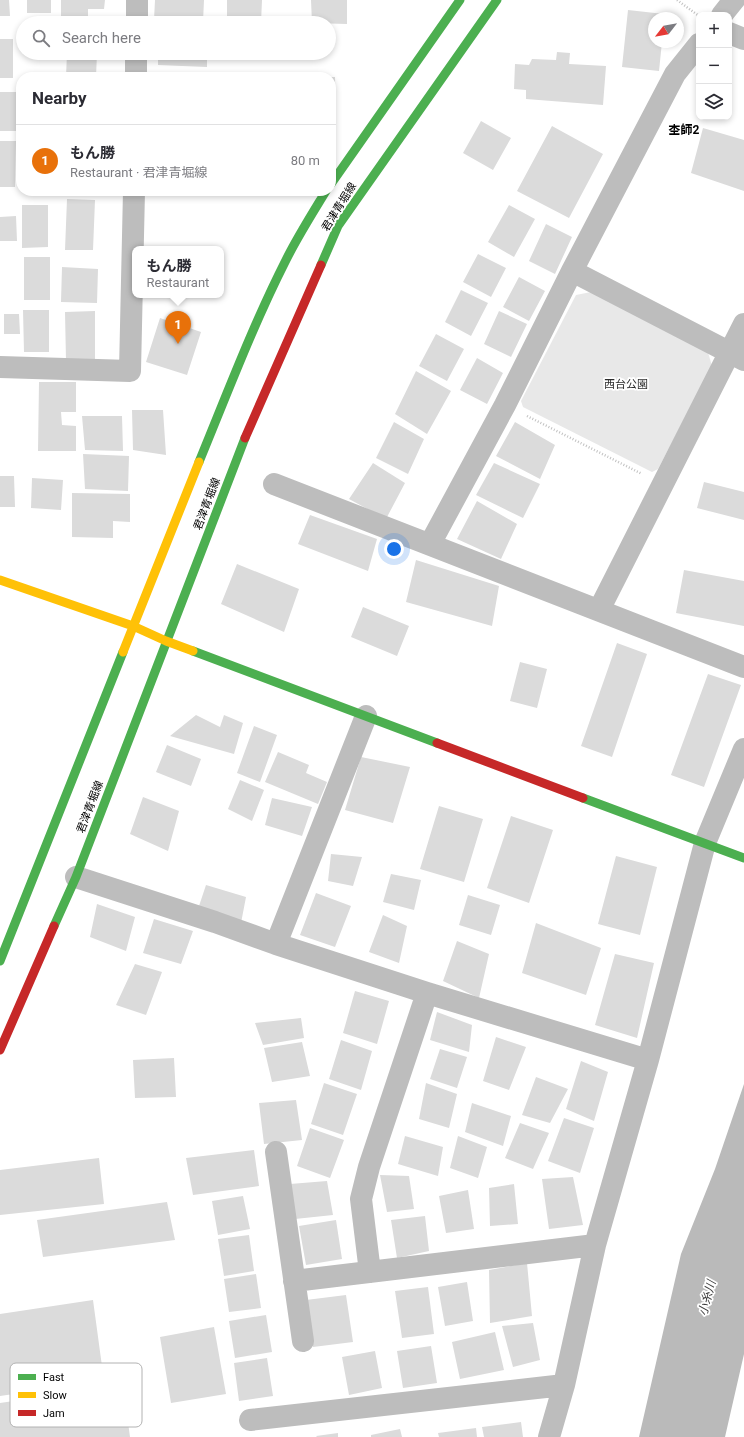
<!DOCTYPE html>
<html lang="en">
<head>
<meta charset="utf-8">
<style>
	:root { --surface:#fff; --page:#f2f2f3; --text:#2b2b33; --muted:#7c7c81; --line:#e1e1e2; --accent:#595959 }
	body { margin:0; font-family:Roboto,"Noto Sans JP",sans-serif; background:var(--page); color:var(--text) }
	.controls { position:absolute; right:12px; top:12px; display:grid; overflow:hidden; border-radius:8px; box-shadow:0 2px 6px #0003 }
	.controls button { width:36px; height:36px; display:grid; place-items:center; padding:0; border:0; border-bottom:1px solid var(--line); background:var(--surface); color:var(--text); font:20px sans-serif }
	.compass { position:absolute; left:648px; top:12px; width:36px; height:36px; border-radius:50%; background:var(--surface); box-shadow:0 2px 6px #0003; rotate:239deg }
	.you { position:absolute; left:394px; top:549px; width:14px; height:14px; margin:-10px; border:3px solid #fff; border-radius:50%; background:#1a73e8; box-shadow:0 0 0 6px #1a73e833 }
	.badge { display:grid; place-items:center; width:26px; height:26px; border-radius:50%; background:var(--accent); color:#fff; font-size:13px; font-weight:700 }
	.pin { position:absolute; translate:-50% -33px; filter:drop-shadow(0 1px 2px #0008) }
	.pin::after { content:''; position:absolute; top:21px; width:14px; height:12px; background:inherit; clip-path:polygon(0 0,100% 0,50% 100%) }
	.popup { position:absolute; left:132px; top:246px; width:92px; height:52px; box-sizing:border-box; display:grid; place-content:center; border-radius:8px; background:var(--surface); filter:drop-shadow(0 1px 3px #0005); font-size:13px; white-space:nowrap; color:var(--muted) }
	.popup b { font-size:15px; color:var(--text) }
	.popup::after { content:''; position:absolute; left:50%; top:100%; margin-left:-8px; border:8px solid transparent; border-top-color:var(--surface) }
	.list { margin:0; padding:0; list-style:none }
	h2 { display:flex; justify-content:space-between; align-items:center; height:52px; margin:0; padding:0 16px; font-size:17px }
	h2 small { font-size:13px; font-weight:400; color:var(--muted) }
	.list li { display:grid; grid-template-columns:26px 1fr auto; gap:12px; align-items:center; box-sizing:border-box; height:72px; padding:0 16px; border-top:1px solid var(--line) }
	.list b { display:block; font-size:15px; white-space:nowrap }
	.list p { margin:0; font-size:13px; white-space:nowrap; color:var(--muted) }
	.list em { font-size:13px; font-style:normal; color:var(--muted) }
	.icon { flex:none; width:22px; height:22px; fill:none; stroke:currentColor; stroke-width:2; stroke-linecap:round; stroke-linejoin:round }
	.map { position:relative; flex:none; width:744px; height:1437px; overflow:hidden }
	.search { position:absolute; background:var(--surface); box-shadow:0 2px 6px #0003; left:16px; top:16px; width:320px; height:44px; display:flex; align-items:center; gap:10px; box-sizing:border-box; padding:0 14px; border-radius:22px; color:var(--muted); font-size:15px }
	.panel { position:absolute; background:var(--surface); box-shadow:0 2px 6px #0003; left:16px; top:72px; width:320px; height:124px; border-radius:16px }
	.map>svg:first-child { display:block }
	.green { fill:#e8e8e8 }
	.water { fill:#bababa }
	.building { fill:#dbdbdb }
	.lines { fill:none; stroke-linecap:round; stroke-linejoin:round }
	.path { stroke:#c2c2c2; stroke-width:2.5; stroke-dasharray:1 2; stroke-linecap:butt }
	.street { stroke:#bdbdbd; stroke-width:22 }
	.fast { stroke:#4caf50; stroke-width:9 }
	.slow { stroke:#ffc107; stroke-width:9 }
	.jam { stroke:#c62828; stroke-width:9 }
	.labels { text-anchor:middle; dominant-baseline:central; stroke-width:3.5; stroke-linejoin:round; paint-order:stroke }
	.street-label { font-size:11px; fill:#000; stroke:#fff }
	.park-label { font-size:11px; fill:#2c2c2c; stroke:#fff }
	.neighbourhood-label { font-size:12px; font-weight:bold; fill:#000; stroke:#fff }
	.water-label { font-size:12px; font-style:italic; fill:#3d3d3d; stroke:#fff }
	.key { fill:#fff; stroke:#b2b2b2; stroke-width:1 }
	.key-label { font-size:11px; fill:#000 }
</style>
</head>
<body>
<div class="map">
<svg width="744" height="1437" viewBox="0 0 744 1437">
	<rect width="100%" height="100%" fill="#fff"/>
	<!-- green -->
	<path class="green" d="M591,292l116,57 5,17 -54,103 -6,3 -129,-65 -2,-6 55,-106z"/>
	<!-- water -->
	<path class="water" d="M744,1084v270l-19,83h-86l42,-183 34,-85z"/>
	<!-- building -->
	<path class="building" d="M0,0h9l1,16h-10z
		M27,0h24v13h-24z
		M61,0h44l-1,9h-16v10h-27z
		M155,0h49l-1,22 -49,-2z
		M227,0h35l-1,23h-34z
		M311,0h36v24l-35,-1z
		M628,10l36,4v4h-10v24h8l-3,29 -37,-4z
		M0,39h13v39h-13z
		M557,52l13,1 -1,11 37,2 -3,39 -77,-6v-9l-12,-1 1,-25 14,1 3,-6 24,1z
		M67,53h30l-1,24h-30z
		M158,53h49v14l-49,-2z
		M331,77h4l1,43h-5z
		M0,92h19v39h-19z
		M481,121l30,17 -18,32 -30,-17z
		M552,126l51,28 -34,64 -52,-27z
		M703,128l41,12v51l-53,-18z
		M0,141h16l-1,46h-15z
		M67,199l28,1 -2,50h-28z
		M22,205h26v42l-26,1z
		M509,205l26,14 -21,38 -26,-15z
		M16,216l1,25h-17v-24z
		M546,224l26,13 -17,37 -26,-13z
		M478,254l28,14 -15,29 -28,-15z
		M24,257h26v43h-26z
		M62,267l36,2 -1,34 -36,-1z
		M519,277l26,14 -16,30 -26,-14z
		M461,290l27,13 -17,33 -26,-14z
		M23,310h26v42h-25z
		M95,311v50h-29l-1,-49z
		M499,311l28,13 -16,33 -27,-13z
		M4,314h15l1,20h-16z
		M160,318l41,14 -14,43 -41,-13z
		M436,334l28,15 -17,32 -28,-15z
		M477,358l26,15 -16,31 -27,-14z
		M416,371l35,20 -24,43 -32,-20z
		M39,382h37v30h-15l1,13 14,1v25h-38z
		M132,410h31l3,45 -33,-5z
		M82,416h40l1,35 -38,-1z
		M394,422l30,17 -16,35 -32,-16z
		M515,422l40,23 -15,34 -44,-23z
		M83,454l46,2 -1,35 -43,-2z
		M373,463l32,20 -19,36 -37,-20z
		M494,463l46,21 -17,34 -47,-23z
		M0,476h14l1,31h-15z
		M32,478l31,2 -2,30 -30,-2z
		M704,482l40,10v28l-47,-12z
		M72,493l58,1v28l-17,-1v17l-41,-1z
		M477,501l40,23 -16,35 -44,-20z
		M310,515l67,24 -9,32 -70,-27z
		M416,560l83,26 -7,40 -86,-24z
		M237,564l62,25 -15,43 -63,-28z
		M684,570l60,11v45l-68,-13z
		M363,607l46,19 -12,30 -46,-19z
		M617,643l30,11 -35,103 -31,-11z
		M520,662l27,7 -10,39 -27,-7z
		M708,674l33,11 -37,102 -33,-12z
		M196,715l24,12 4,-12 19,8 -9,31 -64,-18z
		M254,726l23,9 -17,47 -23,-9z
		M167,745l34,14 -10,27 -35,-14z
		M278,752l31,13 -3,8 21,9 -9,22 -53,-22z
		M361,757l49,10 -17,56 -48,-13z
		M240,780l24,10 -12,31 -24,-12z
		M143,797l36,14 -11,40 -38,-17z
		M272,798l40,9 -10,29 -37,-11z
		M439,806l44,13 -19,63 -44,-13z
		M511,816l42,14 -24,73 -42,-15z
		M331,854l31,3 -9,29 -25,-5z
		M616,856l41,11 -17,68 -42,-11z
		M391,874l30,6 -7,30 -31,-8z
		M206,885l40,12 -5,26 -43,-14z
		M316,893l35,13 -16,41 -35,-12z
		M468,895l32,10 -9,30 -32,-10z
		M97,904l38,13 -9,34 -36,-14z
		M383,915l24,11 -8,37 -30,-11z
		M154,919l39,12 -12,33 -38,-11z
		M536,923l65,25 -15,47 -64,-22z
		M457,941l32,13 -10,44 -36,-17z
		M615,954l39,9 -17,75 -42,-13z
		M135,964l27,8 -16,43 -30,-10z
		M355,991l34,10 -12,43 -34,-11z
		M437,1012l35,13 -3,27 -39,-12z
		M301,1018l3,20 -41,7 -8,-22z
		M496,1037l30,10 -17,43 -26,-9z
		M341,1040l31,11 -11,39 -32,-11z
		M302,1042l8,34 -38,6 -8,-34z
		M440,1049l27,8 -10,31 -27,-9z
		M174,1058l2,39 -41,1 -2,-38z
		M581,1061l27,11 -14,49 -28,-12z
		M536,1077l32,12 -18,34 -28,-8z
		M324,1083l33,11 -14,41 -32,-11z
		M426,1083l31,11 -8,34 -30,-9z
		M296,1100l6,40 -38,4 -5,-41z
		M472,1103l39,13 -8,30 -38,-14z
		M564,1118l30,10 -14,45 -32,-12z
		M520,1123l29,10 -16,36 -28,-11z
		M310,1128l34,12 -14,38 -33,-12z
		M405,1136l38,11 -5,29 -40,-12z
		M458,1136l29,11 -9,31 -28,-10z
		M254,1150l5,36 -66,9 -7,-37z
		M99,1158l5,46 -104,11v-45z
		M380,1175l29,1 5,33 -27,3z
		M573,1177l10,48 -34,4 -7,-50z
		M327,1181l6,34 -38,4 -5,-35z
		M514,1184l4,40 -28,2 -1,-38z
		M468,1190l6,39 -28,4 -7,-37z
		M243,1196l7,33 -32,6 -6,-34z
		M167,1202l8,38 -132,17 -6,-37z
		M425,1216l4,35 -32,7 -6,-38z
		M336,1220l6,39 -36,6 -7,-39z
		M249,1235l5,36 -30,5 -6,-37z
		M527,1263l5,53 -42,7 -1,-53z
		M256,1274l5,34 -32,4 -5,-33z
		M467,1282l6,39 -28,5 -7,-39z
		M428,1287l6,47 -32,4 -7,-47z
		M346,1295l7,47 -40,5 -7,-47z
		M93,1300l11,81 -104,15v-82z
		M266,1315l6,37 -37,6 -6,-37z
		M533,1323l7,37 -27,7 -11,-41z
		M214,1327l12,67 -55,9 -11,-66z
		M495,1332l9,38 -44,9 -8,-37z
		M431,1346l6,37 -34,5 -6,-37z
		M375,1351l7,37 -33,7 -7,-38z
		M267,1358l6,38 -34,5 -5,-38z
		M123,1385l7,52h-130v-34z
		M521,1422l2,15h-39l-2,-10z
		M476,1428l1,9h-38l-1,-4z
		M400,1429l2,8h-31v-2z
		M338,1433v4h-21l-1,-1z"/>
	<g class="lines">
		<!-- path -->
		<path class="path" d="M677,0l22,16
			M527,416l115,58"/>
		<!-- street -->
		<path class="street" d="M722,15l12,-15
			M137,23v-23
			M729,33l15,6
			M136,77v-24
			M572,271l172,89
			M0,367l130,4 4,-180
			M274,484l470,183
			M430,544l75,-139 67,-134 103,-197 24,-30
			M599,610l145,-286
			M76,877l139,45 61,22 151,49 221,67
			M276,944l90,-228
			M276,1152l27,189
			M370,1272l-9,-73 8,-32 58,-174
			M294,1281l301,-36
			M250,1420l314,-35
			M549,1437l15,-52 31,-140 53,-185 57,-217 39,-94"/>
		<!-- fast -->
		<path class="fast" d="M331,184l129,-184
			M321,265l17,-39 159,-226
			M199,462c28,-68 54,-137 87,-202 12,-24 26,-46 40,-69
			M193,651l244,92
			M583,798l161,60
			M54,926l22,-49 169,-439
			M0,961l123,-309"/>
		<!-- slow -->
		<path class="slow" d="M0,580l133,46 33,15 27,10
			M123,652l76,-190"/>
		<!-- jam -->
		<path class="jam" d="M245,438l76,-173
			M437,743l146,55
			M0,1050l54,-124"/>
	</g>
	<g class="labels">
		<!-- street labels -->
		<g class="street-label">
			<text transform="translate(339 207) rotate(-58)">君津青堀線</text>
			<text transform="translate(207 504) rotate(-69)">君津青堀線</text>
			<text transform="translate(90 807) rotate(-69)">君津青堀線</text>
		</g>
		<!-- park labels -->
		<g class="park-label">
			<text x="626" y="384">西台公園</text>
		</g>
		<!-- neighbourhood labels -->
		<g class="neighbourhood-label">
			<text x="684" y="130">杢師2</text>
		</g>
		<!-- water labels -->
		<g class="water-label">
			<text transform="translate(707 1298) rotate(-75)">小糸川</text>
		</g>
	</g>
	<!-- legend -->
	<rect x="10" y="1363" width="132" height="64" rx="6" class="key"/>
	<rect x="18" y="1374" width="18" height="6" fill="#4caf50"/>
	<rect x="18" y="1392" width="18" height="6" fill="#ffc107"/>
	<rect x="18" y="1410" width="18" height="6" fill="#c62828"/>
	<g class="key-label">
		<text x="43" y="1381">Fast</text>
		<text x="43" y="1399">Slow</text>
		<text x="43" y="1417">Jam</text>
	</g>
</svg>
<div class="controls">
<button>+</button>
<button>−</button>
<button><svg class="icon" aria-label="layers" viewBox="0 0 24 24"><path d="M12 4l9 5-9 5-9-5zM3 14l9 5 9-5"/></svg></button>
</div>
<svg class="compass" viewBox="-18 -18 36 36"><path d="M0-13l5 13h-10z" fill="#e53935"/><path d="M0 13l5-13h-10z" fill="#7c7c81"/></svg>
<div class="you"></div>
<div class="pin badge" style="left:178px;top:344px;background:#e8710a">1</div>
<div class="popup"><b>もん勝</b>Restaurant</div>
<div class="search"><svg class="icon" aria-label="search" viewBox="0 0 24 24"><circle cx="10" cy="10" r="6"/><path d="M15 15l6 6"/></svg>Search here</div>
<section class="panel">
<h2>Nearby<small></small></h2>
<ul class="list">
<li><span class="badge" style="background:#e8710a">1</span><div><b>もん勝</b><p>Restaurant · 君津青堀線</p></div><em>80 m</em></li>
</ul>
</section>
</div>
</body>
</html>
